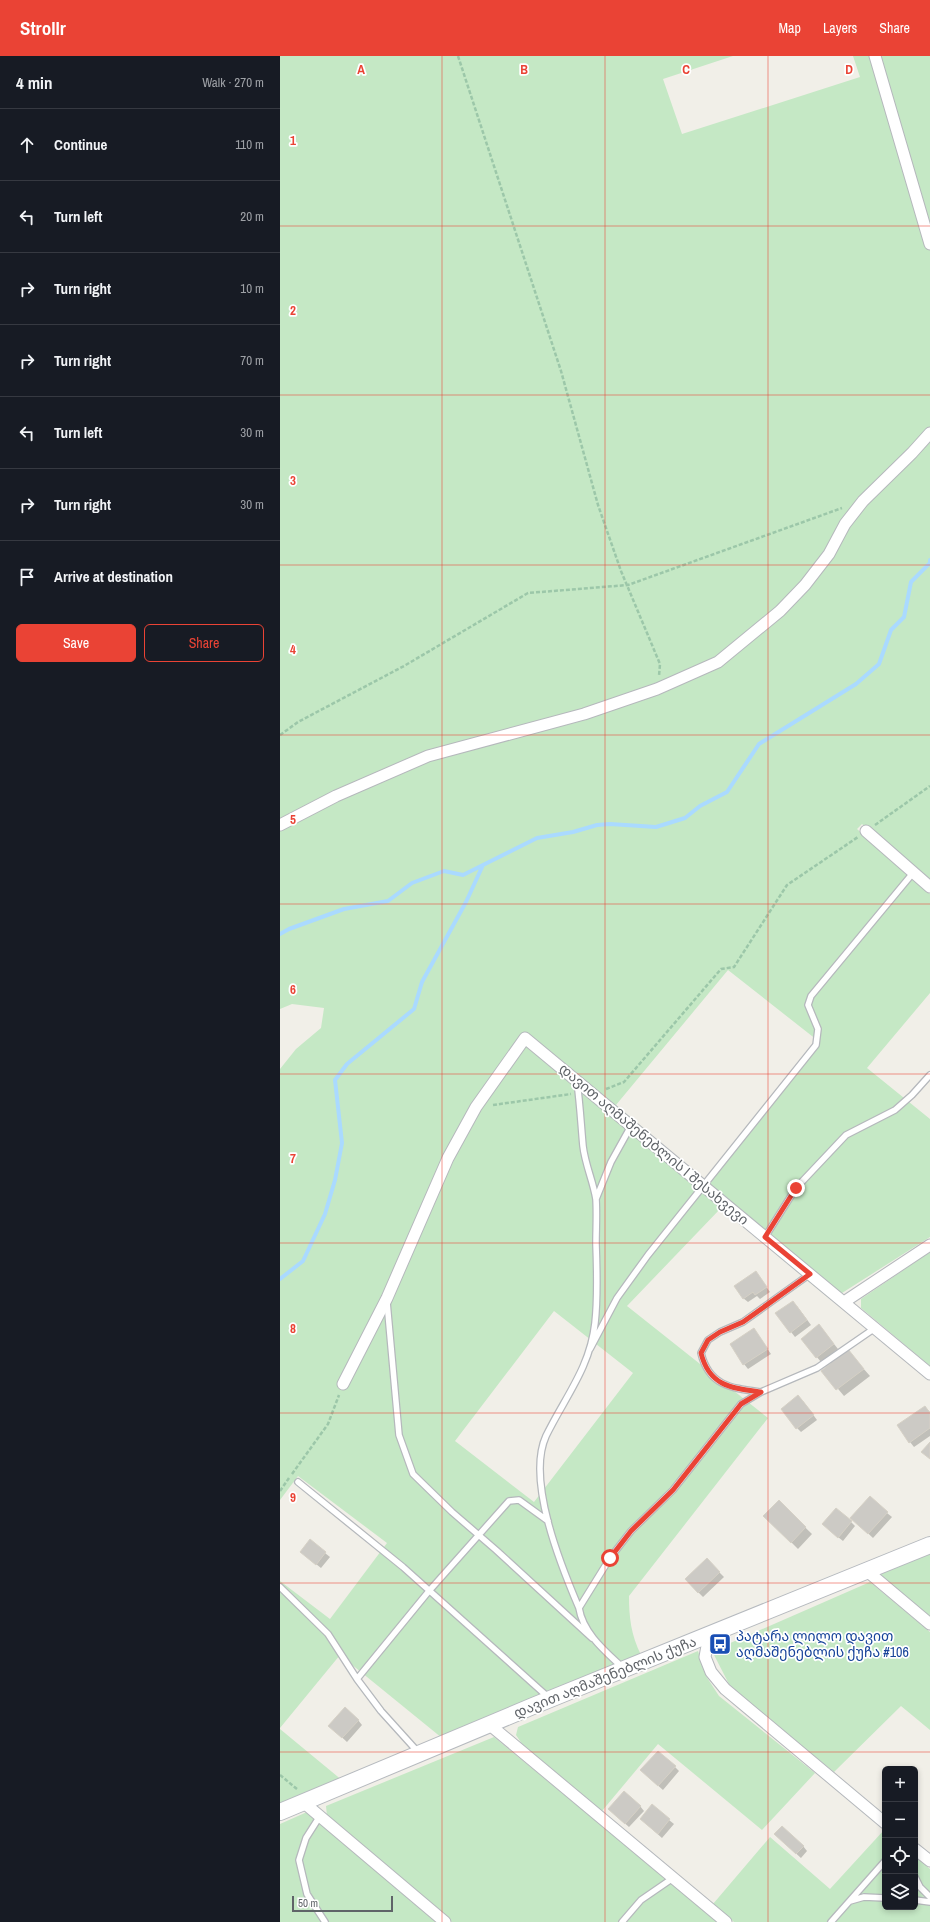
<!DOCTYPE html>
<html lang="en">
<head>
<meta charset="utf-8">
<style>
	:root { --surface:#171b24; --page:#242831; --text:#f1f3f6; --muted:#9ea1a6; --line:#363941; --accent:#ea4335 }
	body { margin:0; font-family:"Archivo Narrow","Noto Sans Georgian",sans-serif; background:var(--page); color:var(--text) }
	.controls { position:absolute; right:12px; bottom:12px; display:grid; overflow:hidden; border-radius:6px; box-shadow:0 2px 6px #0003 }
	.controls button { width:36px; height:36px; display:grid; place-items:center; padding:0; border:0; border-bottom:1px solid var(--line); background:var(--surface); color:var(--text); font:20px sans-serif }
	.scale { position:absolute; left:12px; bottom:10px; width:101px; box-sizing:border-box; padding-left:4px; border:2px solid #5f6368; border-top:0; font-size:11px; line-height:14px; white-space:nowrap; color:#5f6368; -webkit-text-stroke:3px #fff; paint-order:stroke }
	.stop { position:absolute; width:12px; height:12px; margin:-9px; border:3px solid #ea4335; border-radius:50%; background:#fff }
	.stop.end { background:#ea4335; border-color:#fff; box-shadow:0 1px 4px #0008 }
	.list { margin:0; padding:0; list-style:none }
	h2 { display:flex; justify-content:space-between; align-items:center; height:52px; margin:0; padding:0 16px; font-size:17px }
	h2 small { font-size:13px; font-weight:400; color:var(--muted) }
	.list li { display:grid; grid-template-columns:26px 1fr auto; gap:12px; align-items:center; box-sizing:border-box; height:72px; padding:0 16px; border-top:1px solid var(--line) }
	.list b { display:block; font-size:15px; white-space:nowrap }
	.list em { font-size:13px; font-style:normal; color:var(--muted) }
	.actions { display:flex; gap:8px; padding:12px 16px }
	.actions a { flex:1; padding:9px 0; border:1px solid var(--accent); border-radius:6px; text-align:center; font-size:14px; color:var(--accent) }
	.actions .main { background:var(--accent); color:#fff }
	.icon { flex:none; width:22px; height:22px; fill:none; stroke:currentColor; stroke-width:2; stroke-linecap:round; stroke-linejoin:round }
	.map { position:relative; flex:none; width:650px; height:1866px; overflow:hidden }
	header { display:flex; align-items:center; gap:24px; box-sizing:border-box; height:56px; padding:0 20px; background:var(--accent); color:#fff }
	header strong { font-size:19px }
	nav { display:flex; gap:22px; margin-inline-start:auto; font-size:14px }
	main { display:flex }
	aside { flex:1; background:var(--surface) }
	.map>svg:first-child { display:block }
	.green { fill:#c5e8c5; fill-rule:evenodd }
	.shadow { fill:#0003 }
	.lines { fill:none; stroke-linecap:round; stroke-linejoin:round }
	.stream { stroke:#aadaff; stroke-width:4 }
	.building { fill:#cccac5; stroke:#d6d1c6 }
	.lane-casing { stroke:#b5b8bc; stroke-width:8 }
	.street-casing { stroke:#b5b8bc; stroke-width:13 }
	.secondary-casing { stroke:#b6babf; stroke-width:18 }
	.path { stroke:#9cc7a9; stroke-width:2.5; stroke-dasharray:4 2; stroke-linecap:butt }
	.lane { stroke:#fff; stroke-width:5.5 }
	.street { stroke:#fff; stroke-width:11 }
	.secondary { stroke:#fff; stroke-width:16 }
	.route { stroke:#ea4335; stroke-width:5 }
	.grid { fill:none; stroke:#ea4335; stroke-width:1; stroke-opacity:0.55 }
	.labels { text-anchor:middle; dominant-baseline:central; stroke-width:3.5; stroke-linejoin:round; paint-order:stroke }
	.street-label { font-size:14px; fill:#5f6368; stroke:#fff }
	.transit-label { font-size:14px; fill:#164399; stroke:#fff; text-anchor:start }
	.grid-label { font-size:13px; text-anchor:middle; font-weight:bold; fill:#ea4335; stroke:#fff; stroke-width:3.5; stroke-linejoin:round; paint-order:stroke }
</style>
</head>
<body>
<header>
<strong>Strollr</strong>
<nav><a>Map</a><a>Layers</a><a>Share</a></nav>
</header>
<main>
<aside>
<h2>4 min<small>Walk · 270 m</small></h2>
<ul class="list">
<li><svg class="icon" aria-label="ahead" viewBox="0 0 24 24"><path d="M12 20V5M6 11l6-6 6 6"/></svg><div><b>Continue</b></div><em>110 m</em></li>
<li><svg class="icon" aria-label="left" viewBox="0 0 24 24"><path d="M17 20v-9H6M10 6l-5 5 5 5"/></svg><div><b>Turn left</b></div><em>20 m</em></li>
<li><svg class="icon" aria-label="right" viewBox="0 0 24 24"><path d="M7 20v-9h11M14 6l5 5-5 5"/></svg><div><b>Turn right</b></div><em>10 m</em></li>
<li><svg class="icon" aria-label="right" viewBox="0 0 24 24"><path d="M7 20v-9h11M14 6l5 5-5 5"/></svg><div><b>Turn right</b></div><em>70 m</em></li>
<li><svg class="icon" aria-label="left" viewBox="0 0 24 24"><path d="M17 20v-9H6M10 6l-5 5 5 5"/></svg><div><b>Turn left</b></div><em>30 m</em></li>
<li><svg class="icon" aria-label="right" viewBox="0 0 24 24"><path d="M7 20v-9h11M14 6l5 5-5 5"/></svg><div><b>Turn right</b></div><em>30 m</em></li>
<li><svg class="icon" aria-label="arrive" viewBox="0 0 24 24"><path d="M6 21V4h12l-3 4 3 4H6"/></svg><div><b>Arrive at destination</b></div></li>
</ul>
<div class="actions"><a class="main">Save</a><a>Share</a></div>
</aside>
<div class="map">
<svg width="650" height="1866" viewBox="0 0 650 1866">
	<rect width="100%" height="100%" fill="#f1efe8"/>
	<!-- green -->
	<path class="green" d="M0,0h453l-70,23 19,55 178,-57 -7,-21h77v827l-68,-59 -5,5 73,65v99l-63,75 63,51v118l-99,63 -110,-92 -94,98 141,112 -139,178c0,21 2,39 12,59l-199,83 -102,-83 -60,73v-147l50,38 57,-76 -89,-67 -18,24v-431l16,-20 25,-21 3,-20 -32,-4 -12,5zM448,914l89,70 -113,140 -88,-75zM274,1255l79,62 -99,129 -79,-61z
		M650,1196v114l-69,-58v-9z
		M650,1497v66l-53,-45z
		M590,1526l60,50v98l-29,-24 -67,66 -103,-84 -19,-37z
		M418,1595l8,25 13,20 96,77 -53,57 -104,-86 -56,67 -80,-67 -6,-9 2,-8z
		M0,1673l63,52 -63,25z
		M214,1681l225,185h-267l-125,-106 -1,-10z
		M27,1756l131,110h-158v-98z
		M604,1774l1,77h30v-51l15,13v53h-196l-21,-18 57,-67 60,52z"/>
	<!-- shadow -->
	<path class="shadow" d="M476,1217l14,19 -10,7 -3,-3 -9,6 -5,-4z
		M517,1250l14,19 -16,12 -18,-23z
		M474,1274l17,24 -23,15 -4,-5z
		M543,1274l15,19 -17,13 -19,-23z
		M568,1295l22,25 -26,20 -21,-25z
		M523,1345l14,19 -16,12 -4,-4z
		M645,1351l5,5v24l-16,11 -4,-5z
		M499,1446l33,32 -14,15 -33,-33z
		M607,1457l5,4 -19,21 -17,-16z
		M571,1466l4,4 -12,15 -15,-12z
		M30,1485l20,16 -9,11 -15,-12z
		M427,1504l17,17 -21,20 -17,-17z
		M78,1664l4,5 -15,17 -13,-12z
		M395,1711l4,4 -16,19 -17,-15z
		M360,1750l4,5 -15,16 -15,-13z
		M389,1764l5,4 -12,14 -17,-15z
		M500,1783l23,7 4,5 -6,7z"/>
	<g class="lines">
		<!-- stream -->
		<path class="stream" d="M0,878l9,-5 55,-20 44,-8 24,-18 32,-12 19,4 74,-37 36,-6 24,-7 13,-1 46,3 29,-9 15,-12 27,-14 32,-48 97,-60 23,-20 12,-34 13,-13 7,-35 19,-19v-3
			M0,1223l23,-18 22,-47 10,-34 7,-37 -7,-63 12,-16 67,-55 8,-27 44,-80 17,-37"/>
	</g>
	<!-- building -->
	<path class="building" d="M476,1215l11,16 -12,8 -2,-3 -10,7 -9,-13z
		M513,1245l14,19 -17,13 -15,-20z
		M539,1268l15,20 -18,14 -15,-19z
		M474,1272l14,21 -25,16 -13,-21z
		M568,1293l16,20 -28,21 -15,-19z
		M518,1339l16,20 -18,14 -15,-20z
		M645,1350l5,7v15l-21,15 -12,-18z
		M650,1386v17l-9,-7z
		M590,1440l18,16 -20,22 -18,-16z
		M499,1444l27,27 -15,16 -28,-27z
		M556,1452l16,13 -14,17 -16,-14z
		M30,1483l16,13 -10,13 -16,-13z
		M427,1502l13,14 -22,21 -13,-14z
		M65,1651l14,13 -17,18 -14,-12z
		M378,1695l18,15 -18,20 -18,-16z
		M344,1735l17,15 -16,18 -17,-15z
		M372,1748l18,15 -12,15 -18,-15z
		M502,1770l22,20 -8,8 -22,-20z"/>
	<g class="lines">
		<!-- lane casing -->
		<g class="lane-casing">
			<path id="lane" d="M297,1026c3,22 4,42 6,64 2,18 10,35 13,53 1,15 0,30 0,45 1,26 2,53 -1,79 -5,45 -30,74 -49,113 -20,44 15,130 33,172
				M316,1143l15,-37 20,-36
				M485,1181l31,-49 50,-53 49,-25 17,-15 18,-20
				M107,1246l12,133 14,39 39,38 44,38 96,88
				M310,1293l27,-51 31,-43 168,-210 2,-16 -10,-24 3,-9 102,-123
				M481,1336c-30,-4 -52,-6 -60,-39l7,-13 12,-8 23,-10 67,-48
				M18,1426l105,85 145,130
				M0,1531l48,47 29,45 24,32 37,41
				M342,1611c-17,-16 -39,-34 -43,-59l31,-50 21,-27 42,-41 68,-86 20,-12 56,-24 58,-40
				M77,1623l72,-88 80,-90 10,-1 29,21
				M40,1760l-14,22 -7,22 8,34 18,28
				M635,1821l5,10 10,10
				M635,1844l15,2
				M570,1845l14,-4 21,1
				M342,1866l19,-22 32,-22
				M551,1866l54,-61"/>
		</g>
		<!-- street casing -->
		<g class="street-casing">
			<path id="street" d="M595,0l55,188
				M0,769l56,-29 92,-40 156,-42 73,-25 61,-27 62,-51 25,-26 24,-31 16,-30 18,-23 49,-48 18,-20
				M586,775l64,56
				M564,1246l86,-57
				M63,1328l44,-86 61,-140 28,-51 49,-69 405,336
				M587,1515l63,53
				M429,1579l-4,22 6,15 14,17 160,134
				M210,1669l236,197
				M23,1746l142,120
				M635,1793l15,12"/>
		</g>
		<!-- secondary casing -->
		<g class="secondary-casing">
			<path id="secondary" d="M0,1756l253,-106 397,-161"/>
		</g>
		<!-- path -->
		<path class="path" d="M178,0l103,315 37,134 23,66 39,93 -1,12
			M0,679l18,-13 106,-56 124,-73 100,-8 214,-77
			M595,769l55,-39
			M326,1033l18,-7 97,-113 13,-2 53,-82 71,-48
			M213,1049l78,-11
			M12,1418l36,-50 11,-29
			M0,1435l9,-13
			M0,1719l17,14"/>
		<!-- lane -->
		<use href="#lane" class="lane"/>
		<!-- street -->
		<use href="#street" class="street"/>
		<!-- secondary -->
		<use href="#secondary" class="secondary"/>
	</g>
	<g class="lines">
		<!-- route -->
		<path class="route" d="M330,1502l21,-27 42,-41 68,-86 20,-12c-30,-4 -52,-6 -60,-39l7,-13 12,-8 23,-10 67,-48 -45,-37 31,-49"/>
	</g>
	<!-- grid -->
	<path class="grid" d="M162,0v1866M325,0v1866M488,0v1866M0,170h650M0,339h650M0,509h650M0,679h650M0,848h650M0,1018h650M0,1187h650M0,1357h650M0,1527h650M0,1696h650"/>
	<!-- icons -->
	<defs>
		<g id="bus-square" transform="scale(1.15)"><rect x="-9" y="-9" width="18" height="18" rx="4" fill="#1a4fb4" stroke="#fff"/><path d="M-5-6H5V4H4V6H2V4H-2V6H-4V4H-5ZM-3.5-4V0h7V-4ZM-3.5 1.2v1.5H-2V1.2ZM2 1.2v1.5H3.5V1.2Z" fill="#fff"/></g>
	</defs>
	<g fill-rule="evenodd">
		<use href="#bus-square" x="440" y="1588"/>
	</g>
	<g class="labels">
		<!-- street labels -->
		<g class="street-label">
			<text transform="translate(374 1088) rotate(40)">დავით აღმაშენებლის I შესახვევი</text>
			<text transform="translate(325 1621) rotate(-22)">დავით აღმაშენებლის ქუჩა</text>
		</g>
		<!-- transit labels -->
		<g class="transit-label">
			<text x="456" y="1580">პატარა ლილო დავით<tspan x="456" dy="16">აღმაშენებლის ქუჩა #106</tspan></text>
		</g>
	</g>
	<g class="grid-label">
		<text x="81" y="18">A</text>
		<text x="244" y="18">B</text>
		<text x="406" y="18">C</text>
		<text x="569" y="18">D</text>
		<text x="13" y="89">1</text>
		<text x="13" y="259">2</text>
		<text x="13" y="429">3</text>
		<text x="13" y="598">4</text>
		<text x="13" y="768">5</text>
		<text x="13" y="938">6</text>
		<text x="13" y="1107">7</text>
		<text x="13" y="1277">8</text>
		<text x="13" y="1446">9</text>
	</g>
</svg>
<div class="controls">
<button>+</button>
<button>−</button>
<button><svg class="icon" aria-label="locate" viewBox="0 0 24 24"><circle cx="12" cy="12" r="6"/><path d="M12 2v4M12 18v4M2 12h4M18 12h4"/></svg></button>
<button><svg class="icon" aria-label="layers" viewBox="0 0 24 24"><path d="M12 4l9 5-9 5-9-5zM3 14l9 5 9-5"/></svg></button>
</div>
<div class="scale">50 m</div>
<div class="stop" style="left:330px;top:1502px"></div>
<div class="stop end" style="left:516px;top:1132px"></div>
</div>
</main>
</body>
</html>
